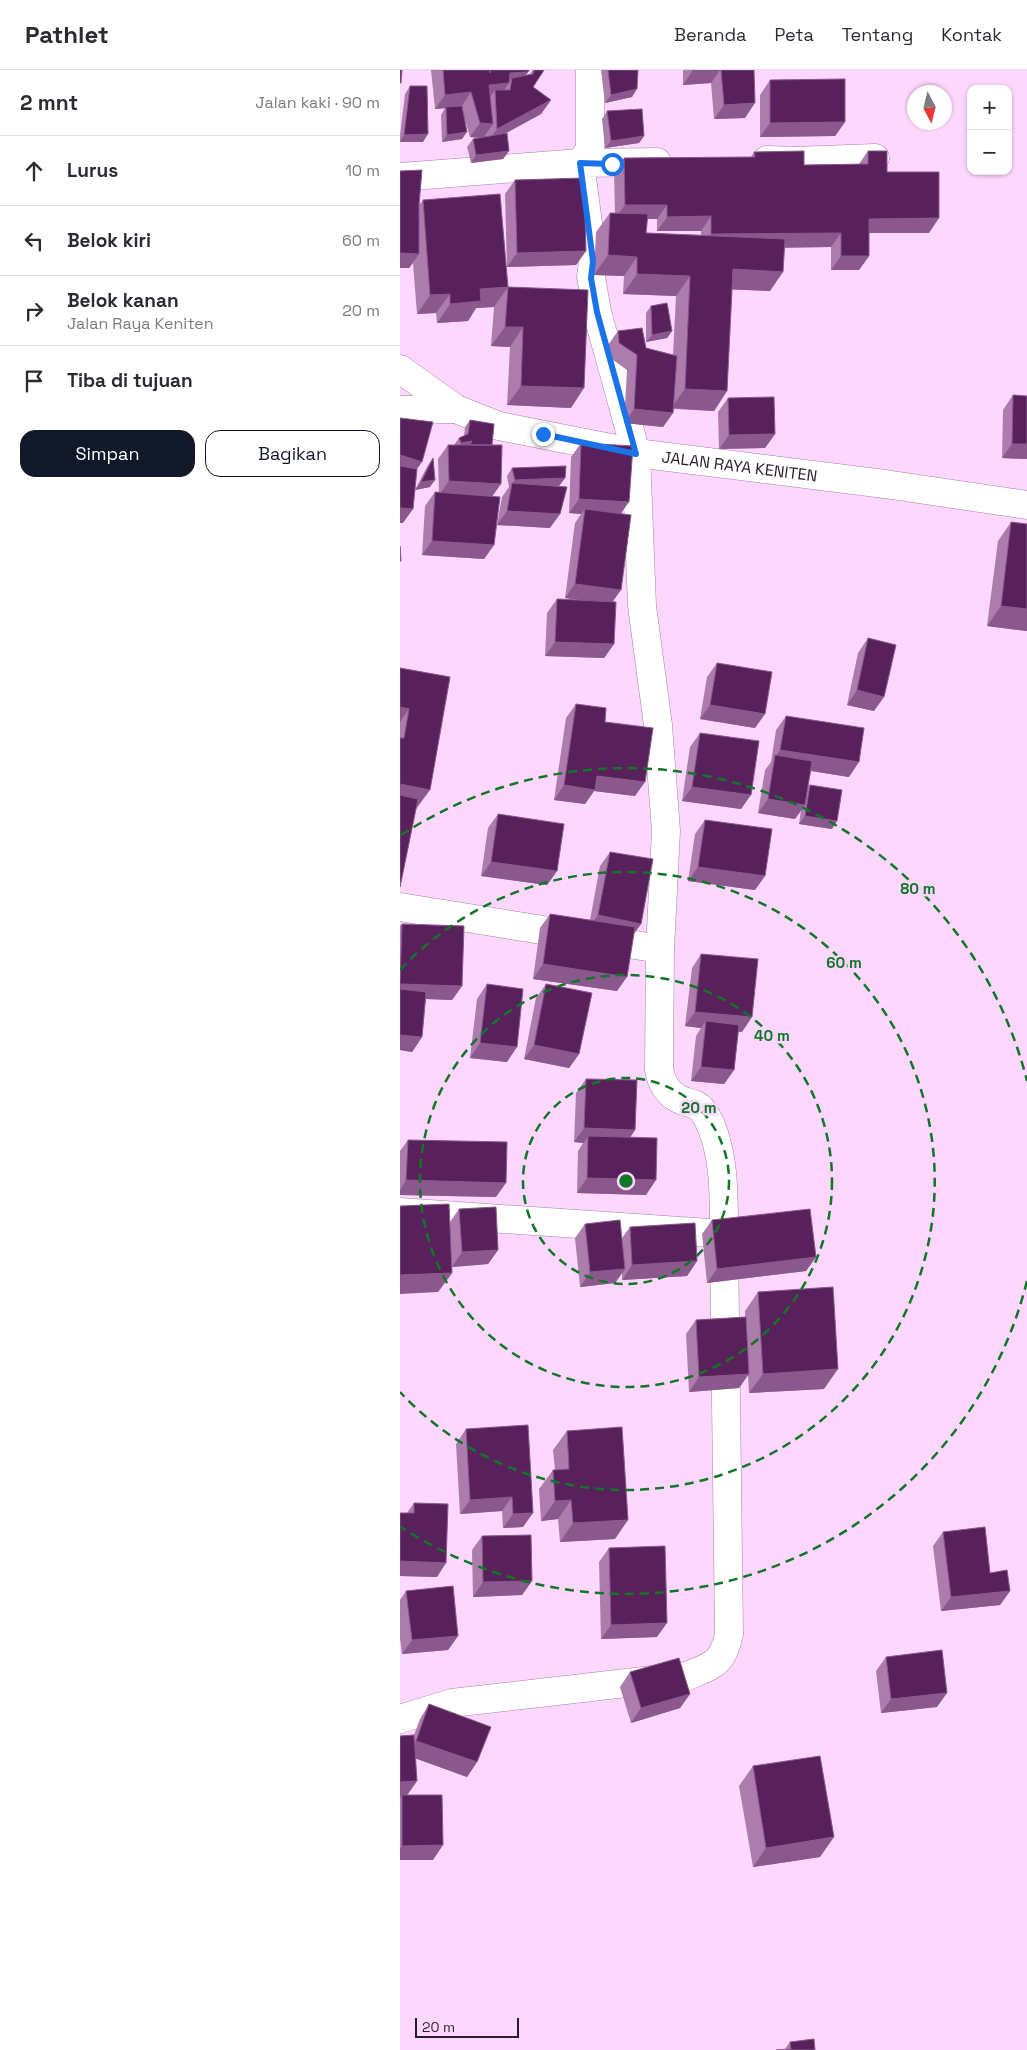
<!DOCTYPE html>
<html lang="id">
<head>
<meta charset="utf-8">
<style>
	:root { --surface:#fff; --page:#f2f2f3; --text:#2b2b33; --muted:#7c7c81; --line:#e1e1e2; --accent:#111827 }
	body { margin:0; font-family:"Space Grotesk",sans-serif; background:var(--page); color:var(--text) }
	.controls { position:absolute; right:15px; top:15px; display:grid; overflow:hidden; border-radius:10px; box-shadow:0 1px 4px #0004 }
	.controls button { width:45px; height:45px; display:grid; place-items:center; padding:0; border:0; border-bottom:1px solid var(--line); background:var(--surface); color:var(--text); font:25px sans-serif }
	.compass { position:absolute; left:507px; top:15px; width:45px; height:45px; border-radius:50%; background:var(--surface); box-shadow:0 1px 4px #0004; rotate:173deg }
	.scale { position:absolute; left:15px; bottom:12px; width:104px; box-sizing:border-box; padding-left:5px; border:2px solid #2a1c2b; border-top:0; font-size:14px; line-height:18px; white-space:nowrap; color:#2a1c2b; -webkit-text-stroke:4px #fed7fe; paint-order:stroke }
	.stop { position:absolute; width:15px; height:15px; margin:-11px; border:4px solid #1a73e8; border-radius:50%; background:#fff }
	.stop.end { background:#1a73e8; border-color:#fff; box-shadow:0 1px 5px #0008 }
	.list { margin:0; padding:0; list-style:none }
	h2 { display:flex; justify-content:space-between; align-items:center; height:65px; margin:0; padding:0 20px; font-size:21px }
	h2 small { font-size:16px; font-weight:400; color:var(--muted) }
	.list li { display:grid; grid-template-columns:32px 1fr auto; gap:15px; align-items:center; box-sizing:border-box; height:70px; padding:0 20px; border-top:1px solid var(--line) }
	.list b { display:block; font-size:19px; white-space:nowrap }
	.list p { margin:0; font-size:16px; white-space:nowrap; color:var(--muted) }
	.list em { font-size:16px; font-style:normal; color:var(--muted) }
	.actions { display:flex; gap:10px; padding:15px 20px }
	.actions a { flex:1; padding:11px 0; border:1px solid var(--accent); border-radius:15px; text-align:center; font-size:18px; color:var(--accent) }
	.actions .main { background:var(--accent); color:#fff }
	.icon { flex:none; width:28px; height:28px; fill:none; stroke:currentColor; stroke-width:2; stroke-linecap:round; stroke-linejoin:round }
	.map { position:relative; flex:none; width:627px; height:1980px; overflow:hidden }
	header { display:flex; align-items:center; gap:30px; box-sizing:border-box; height:70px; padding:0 25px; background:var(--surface); border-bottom:1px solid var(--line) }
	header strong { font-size:24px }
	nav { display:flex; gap:28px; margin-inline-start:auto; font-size:18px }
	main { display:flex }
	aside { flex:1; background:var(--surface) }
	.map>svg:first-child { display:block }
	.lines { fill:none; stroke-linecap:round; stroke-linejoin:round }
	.street-casing { stroke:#a581a5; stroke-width:29 }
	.secondary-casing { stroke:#a581a5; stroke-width:29 }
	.street { stroke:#fff; stroke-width:28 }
	.secondary { stroke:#fff; stroke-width:28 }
	.wall { fill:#ac7cad; fill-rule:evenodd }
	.shaded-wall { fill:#8a588d }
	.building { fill:#59215c; stroke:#8a588d }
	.route { stroke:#1a73e8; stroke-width:6 }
	.ring { fill:none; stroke:#117627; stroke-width:2.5; stroke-dasharray:9 6 }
	.labels { text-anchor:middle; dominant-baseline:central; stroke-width:5; stroke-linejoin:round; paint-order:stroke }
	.street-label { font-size:16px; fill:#2a1c2b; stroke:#fed7fe }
	.centre { fill:#117627; stroke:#fed7fe; stroke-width:2.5 }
	.ring-label { font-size:15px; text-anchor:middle; font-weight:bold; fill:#117627; stroke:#fed7fe; stroke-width:5; stroke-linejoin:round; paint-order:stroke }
</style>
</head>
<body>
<header>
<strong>Pathlet</strong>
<nav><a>Beranda</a><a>Peta</a><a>Tentang</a><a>Kontak</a></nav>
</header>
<main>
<aside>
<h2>2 mnt<small>Jalan kaki · 90 m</small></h2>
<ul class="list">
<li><svg class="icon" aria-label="ahead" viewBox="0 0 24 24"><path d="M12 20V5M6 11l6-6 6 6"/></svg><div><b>Lurus</b></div><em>10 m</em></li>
<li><svg class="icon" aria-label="left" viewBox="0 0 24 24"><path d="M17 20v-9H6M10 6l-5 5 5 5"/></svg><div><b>Belok kiri</b></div><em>60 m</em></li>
<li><svg class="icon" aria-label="right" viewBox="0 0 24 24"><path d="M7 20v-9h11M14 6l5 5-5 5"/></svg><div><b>Belok kanan</b><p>Jalan Raya Keniten</p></div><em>20 m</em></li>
<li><svg class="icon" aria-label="arrive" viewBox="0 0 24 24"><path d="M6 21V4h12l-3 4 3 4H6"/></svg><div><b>Tiba di tujuan</b></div></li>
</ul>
<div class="actions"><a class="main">Simpan</a><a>Bagikan</a></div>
</aside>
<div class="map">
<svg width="627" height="1980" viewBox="0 0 627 1980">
	<rect width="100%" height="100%" fill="#fed7fe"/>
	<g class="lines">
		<!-- street casing -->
		<g class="street-casing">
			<path id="street" d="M367,90l27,1 81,-3
				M0,107l180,-14 10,-13v-80
				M0,340l56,-1
				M0,837l260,42
				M0,1142l324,22c0,-38 1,-91 -21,-123 -7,-9 -15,-7 -24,-12 -12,-6 -18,-17 -20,-30l1,-120 6,-118 -8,-106 -16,-119 -6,-153 -39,-141 -6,-35 2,-16 -13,-98 77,-1
				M0,1649l52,-16 235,-27c26,-11 36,-12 42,-42l-5,-391"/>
		</g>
		<!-- secondary casing -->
		<g class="secondary-casing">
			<g id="secondary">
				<path id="s1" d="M0,299l56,40 43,17 137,27 249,31 142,21"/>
			</g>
		</g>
		<!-- street -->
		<use href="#street" class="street"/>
		<!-- secondary -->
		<use href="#secondary" class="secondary"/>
	</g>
	<!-- wall -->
	<path class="wall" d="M31,0h100h-2l-3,5 4,-1 3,-4h11l-11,17 18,13 -10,14 -36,20 4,17 -6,8 -32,4 -4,-16 6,-8 7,-1 -10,-1 -5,-17 -3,19 -20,3 -1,-27 4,-7 -10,1z
		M201,0h37l-6,27 -27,6z
		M283,0h71l-9,48 -31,1 -3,-36 -28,2z
		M370,10l75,42 -10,14 -75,1v-42z
		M10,16l13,56h-23v-7l5,-41z
		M207,41l37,25 -5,7 -34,5 -3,-29z
		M468,81l19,21 42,61h-60v23l-10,14h-28v-23l-47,1 -14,43 -38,-2 -5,102 -13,20 -41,-2v4l-10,14 -39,-4 3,-53 -18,-13 -1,-12 10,-14 28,17 27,7 3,-59 -53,-2 1,-18 -30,-1 2,-43 14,-19h5l-1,-41 10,-14 127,-1 3,-5 50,13 55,-1zM247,149h10v12h44v4l-55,-2z
		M115,110l71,71 -10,14 -69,2 -2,-73z
		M23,130l85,87 63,121 -64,-3 3,-58 -19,-1 3,-39 -18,1 -8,13 -31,2 -1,-10 -19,1 -4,-51 -4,5 10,-63z
		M251,236l21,25 -5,7 -21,4v-29z
		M613,325l14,64 -25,-1 1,-48z
		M328,328l47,36 -10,14 -46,1 -1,-37z
		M70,350l22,25 2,100 -10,14 -62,-4 3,-49 10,-14h4l-1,-33 10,-14h6l5,-7 5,-2 1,-9z
		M181,373l41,70 -10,89 2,42 -10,14 -59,-2 2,-43 10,-14 22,1 -14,-2 10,-75 6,-9 -12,-1 2,-56z
		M33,388l-3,29 -15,3 13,-25z
		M112,398l53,10 -6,8h-7l-2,42 -53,-3 5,-28 7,-10 -2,-11z
		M611,452l16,2v107l-40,-5 11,-85z
		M468,568l6,73 -27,-6 11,-52z
		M317,593l38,65 -55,-9 7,-42z
		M0,598l50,9 -34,132 -16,78z
		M176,634l29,18 30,74 -41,-5 -9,13 -31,-4 12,-82z
		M386,646l63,61 -38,-6 -3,16 2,-2 22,44 -33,-5 2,-14 -6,9 -37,-6 7,-43 6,-8 5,-32z
		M300,663l41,76 -59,-8 8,-54z
		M98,744l59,57 -10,14 -66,-9 7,-48z
		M305,750l50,70 -67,-9 7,-47z
		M210,782l31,72 -8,11 -16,56 -84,-12 7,-51 10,-14 40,6 10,-54z
		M2,854l60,62 -10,14 -26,-1 -4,38 -10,15 -12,-2v-124z
		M301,884l41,78 -4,-1 -4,39 -10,14 -33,-3 5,-45 5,-8 -16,-2 7,-58z
		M87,914l20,78 -37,-4 7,-59z
		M146,914l33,70 -10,14 -45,-9 12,-61z
		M186,1009l49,51 -5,8 16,57 -69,-2 1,-42 5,-8 -9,-1 2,-49z
		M8,1070l88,57 -96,-2v-44z
		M59,1139l39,41 -10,14 -36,3 -1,-23 1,29 -14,19 12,-70z
		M312,1150l104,37 -10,14 -99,12 -5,-49z
		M185,1154l37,14 8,-11 67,34 -10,15 -65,4v-7l-7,10 -35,4 -5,-49z
		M358,1222l66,97 -75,4 -1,-19 -9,14 -50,4 -3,-58 10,-14 49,-3v-6z
		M128,1355l-5,102 -20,1 -1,-17 -42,3 -4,-70 10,-15z
		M167,1361l48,108 -55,3 -2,-23 -17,2 -2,-32 14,-19h2l-2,-20z
		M14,1433l23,74 -37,-1v-63h7z
		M543,1462l67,59 -10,14 -59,6 -8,-65z
		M82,1466l50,45 -10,14 -49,2 -1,-47z
		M209,1478l48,89 -56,2 -2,-77z
		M6,1521l52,45 -10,14 -46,4 -2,-16v-38z
		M486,1587l51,50 -56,6 -5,-42z
		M230,1602l60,22 -10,14 -49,15 -11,-36z
		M29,1634l48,58 -10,15 -52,-19 2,23 -10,14 26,65h-33v-124l14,-1 6,-16z
		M353,1696l67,91 -67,10 -14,-81z
		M390,1972l25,8 -30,-1z"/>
	<!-- shaded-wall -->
	<path class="shaded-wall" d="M293,0h27l-9,13 -28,2z
		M128,2l-10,14 -6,-8 -13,20 -4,-8 -6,8v-13l21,-12z
		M237,19l-5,8 -27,6 6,-8z
		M71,22l-10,15 -26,2 10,-14z
		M151,30l-10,14 -54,29 10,-14z
		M355,33l-10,15 -31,1 10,-14z
		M445,52l-10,14 -75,1 10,-14z
		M80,53l13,1 -10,14 -13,-1z
		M67,62l-5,7 -20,3 5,-7z
		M28,64l-5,8h-23l4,-7z
		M244,66l-5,7 -34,5 6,-7z
		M109,81l-6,8 -32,4 5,-8z
		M225,135h42l-10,14h-42z
		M311,146l-10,15h-44l10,-14z
		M539,148l-10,15h-70l10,-14z
		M441,163l-10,14 -130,1 10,-14z
		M186,181l-10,14 -69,2 10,-14z
		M0,183l19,1 -10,14h-9z
		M208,185l29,2 -13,19 -30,-1z
		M441,186h28l-10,14h-28z
		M333,199l50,3 -13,19 -51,-2z
		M237,204l53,2 -14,20 -53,-2z
		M108,217l-14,20 -18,1 -8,13 -31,2 13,-19 30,-15z
		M50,224l-14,19 -19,1 13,-19z
		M105,257h18l-13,20 -19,-1z
		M272,261l-5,7 -21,4 6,-7z
		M121,316l63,2 -13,20 -64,-3z
		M285,319l42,2 -13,20 -43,-3z
		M234,339l39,4 -10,14 -39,-4z
		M375,364l-10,14 -46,1 10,-14z
		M72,371l-5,8 -11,1 5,-7z
		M612,374h15v15l-25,-1z
		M0,385l22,7 -10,14 -12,-4z
		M165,408l-6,8 -48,2 1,-4 3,-4z
		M35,410l-5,7 -15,3 6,-8z
		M49,411l52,3 -10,14 -52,-3z
		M179,429l50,3 -10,14 -34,-7 -4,5 -12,-1z
		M0,438l13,1 -10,14h-3z
		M107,441l53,3 -10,14 -53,-3z
		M32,471l62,4 -10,14 -62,-4z
		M175,514l46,6 -10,14 -46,-6z
		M601,536l26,3v22l-40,-5z
		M155,572l59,2 -10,14 -59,-2z
		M457,620l27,7 -10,14 -27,-6z
		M310,635l55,9 -10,14 -55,-9z
		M0,637l9,2 -9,13z
		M380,680l79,12 -10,15 -75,-12 1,-7z
		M197,706l48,6 -10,14 -41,-5 -9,13 -31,-4 10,-15z
		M0,714l30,6 -14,19 -16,-3z
		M292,717l59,8 -10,14 -59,-8z
		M368,729l37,6 -10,14 -37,-6z
		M405,746l32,5 -5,8 -33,-5z
		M91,792l66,9 -10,14 -66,-9z
		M298,797l67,9 -10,14 -67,-9z
		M198,845l43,9 -10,14 -43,-9z
		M143,894l84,13 -10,14 -84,-12z
		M0,914l62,2 -10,14 -52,-2z
		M295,942l57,5 -10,15 -37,-4 1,-7 -5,7 -16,-2z
		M0,965l22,2 -10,15 -12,-2z
		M80,973l37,4 -10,15 -37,-4z
		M134,975l45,9 -10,14 -45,-9z
		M301,997l33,3 -10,14 -33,-3z
		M184,1058l51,2 -10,14 -37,-8 -4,7 -10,-1z
		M187,1108l69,2 -10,15 -69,-2z
		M6,1110l100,3 -10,14 -96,-2v-5z
		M98,1180l-10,14 -36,3 10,-15z
		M416,1187l-10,14 -99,12 10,-14z
		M297,1191l-10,15 -65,4 10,-15z
		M225,1199l-10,14 -35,4 10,-15z
		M52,1203l-14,19 -38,2v-19z
		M438,1299l-14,20 -75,4 14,-19z
		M349,1304l-10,14 -50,4 10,-15z
		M112,1427l-10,14 -42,3 10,-14z
		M171,1430l-13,19 -17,2 14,-20z
		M133,1443l-10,14 -20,1 10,-14z
		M228,1450l-13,19 -55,3 13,-19z
		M0,1491l46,2 -9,14 -37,-1z
		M132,1511l-10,14 -49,2 10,-15z
		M610,1521l-10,14 -59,6 10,-14z
		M267,1553l-10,14 -56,2 10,-14z
		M58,1566l-10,14 -46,4 10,-14z
		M547,1623l-10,14 -56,6 10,-14z
		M290,1624l-10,14 -49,15 10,-15z
		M16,1671l61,21 -10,15 -61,-22z
		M17,1711l-14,20 -1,-6 -2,3v-16z
		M434,1767l-14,20 -67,10 13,-19z
		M43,1775l-10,15h-33v-11l2,-3z"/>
	<!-- building -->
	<path class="building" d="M0,0h2l-1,13h-1z
		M43,0h47v3v-3h39l-1,2 -18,1 -1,10 -20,2 4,39 -13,-1 -9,-31 -26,3z
		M134,0h10l-11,17 18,13 -54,29 -2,-39h15l2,-12 21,-4z
		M208,0h30l-1,19 -26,6z
		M321,0h33l1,33 -31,2z
		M445,9v43l-75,1v-43z
		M10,16h17l1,48 -24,1z
		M62,36l5,26 -20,3 -1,-28z
		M242,39l2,27 -33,5 -4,-30z
		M107,63l2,18 -33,4 -3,-16z
		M404,81v14l64,-1v-13h19v21h52v46l-70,1v37h-28v-23l-130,1v-18l-44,1v-12h-42l-1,-47 131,-1 -1,-5z
		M22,100l-3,35v49l-19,-1v-82z
		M184,108l2,73 -69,2 -2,-73z
		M100,124l8,93 -28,2 1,12 -31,3v-10l-20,1 -7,-95z
		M210,143l38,1 -2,19 139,6 -2,33 -50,-3 -6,122 -42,-2 5,-113 -53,-2v-17l-29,-2z
		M108,217l80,3 -4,98 -63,-2 2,-59h-18z
		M267,233l5,28 -20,4 -1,-29z
		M242,258l4,20 31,8 -4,57 -39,-4 3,-54 -18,-12 -1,-12z
		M613,325l14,1v48h-15z
		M374,327l1,37 -46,1 -1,-37z
		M0,348l33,4 -11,40 -22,-7z
		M70,350l24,4 -2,21h-22l2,-4 -11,2 -2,-5 9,-4z
		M181,373l52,3 -4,56 -50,-3z
		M48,375h54l-1,39 -52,-3z
		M33,388l2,22 -14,2z
		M0,396l17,3 -4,40 -13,-1z
		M166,396l-1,12 -50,2 -3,-12z
		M112,413l55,4 -7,27 -53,-3z
		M35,422l65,5 -6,48 -62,-4z
		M185,439l46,6 -10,75 -46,-6z
		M611,452l16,2v85l-26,-3z
		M0,476l1,15h-1z
		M157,529l59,3 -2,42 -59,-2z
		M468,568l28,7 -12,52 -27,-7z
		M317,593l55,9 -7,42 -55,-9z
		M0,598l50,9 -20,113 -30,-6v-46h4l5,-29 -9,-2z
		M176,634l30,4 -1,14 48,6 -8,54 -48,-6 -2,14 -31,-5z
		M386,646l78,12 -5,34 -79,-12z
		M300,663l59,8 -8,54 -59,-8z
		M375,685l37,6 -7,44 -37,-6z
		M410,715l32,5 -5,31 -32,-5z
		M0,725l18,4 -18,88z
		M98,744l66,10 -7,47 -66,-9z
		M305,750l67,9 -7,47 -67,-9z
		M210,782l43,7 -12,65 -43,-9z
		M150,844l85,13 -8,50 -84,-13z
		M2,854l62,2 -2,60 -62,-2z
		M301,884l57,5 -6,58 -57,-5z
		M87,914l36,5 -6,58 -37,-4z
		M146,914l46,9 -13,61 -45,-9z
		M0,919l26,3 -4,45 -22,-2z
		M306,951l33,4 -5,45 -33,-3z
		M186,1009l51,1 -2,50 -51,-2z
		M188,1066l69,2 -1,42 -69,-2z
		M8,1070l99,2 -1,41 -100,-3z
		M49,1134l3,69 -52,2v-69z
		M96,1137l2,43 -36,2 -3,-43z
		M410,1139l6,48 -99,12 -5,-49z
		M220,1150l5,49 -35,3 -5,-48z
		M295,1153l2,38 -65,4 -2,-38z
		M433,1217l5,82 -75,5 -5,-82z
		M346,1247l3,57 -50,3 -3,-57z
		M128,1355l5,88 -20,1 -1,-17 -42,3 -4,-71z
		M222,1357l6,93 -55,3 -2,-23 -16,1 -2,-31 16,-1 -2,-38z
		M14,1433l34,1 -2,59 -46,-2v-48h14z
		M585,1457l5,46 17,-3 3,21 -59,6 -8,-65z
		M131,1465l1,46 -49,1 -1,-46z
		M265,1476l2,77 -56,2 -2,-77z
		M53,1516l5,50 -46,4 -6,-49z
		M542,1580l5,43 -56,6 -5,-42z
		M279,1588l11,36 -49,14 -11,-36z
		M29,1634l62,23 -14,35 -61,-21z
		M14,1665l3,46 -17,1v-46z
		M420,1686l14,81 -68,11 -13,-82z
		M2,1725h40l1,50 -41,1z
		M414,1969l1,11h-39l15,-1 -1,-7z"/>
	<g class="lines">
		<!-- route -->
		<path class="route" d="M143,364l93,20 -39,-142 -6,-34 2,-17 -13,-98 32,1"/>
	</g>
	<!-- distance rings -->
	<g class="ring">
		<circle cx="226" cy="1111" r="103"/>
		<circle cx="226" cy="1111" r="206"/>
		<path d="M0 900A309 309 0 1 1 0 1322"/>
		<path d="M627 1211A413 413 0 0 1 1 1457M1 765A413 413 0 0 1 627 1011"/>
	</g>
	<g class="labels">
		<!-- street labels -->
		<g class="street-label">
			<text stroke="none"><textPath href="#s1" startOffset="359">JALAN RAYA KENITEN</textPath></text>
		</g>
	</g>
	<circle cx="226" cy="1111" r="8" class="centre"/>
	<g class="ring-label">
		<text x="518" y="824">80 m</text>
		<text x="444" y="898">60 m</text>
		<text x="372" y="971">40 m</text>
		<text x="299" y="1043">20 m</text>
	</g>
</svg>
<div class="controls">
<button>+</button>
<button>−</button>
</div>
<svg class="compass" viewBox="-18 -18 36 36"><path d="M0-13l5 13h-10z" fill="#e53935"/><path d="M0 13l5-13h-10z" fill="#7c7c81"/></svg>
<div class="scale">20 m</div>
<div class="stop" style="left:212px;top:94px"></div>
<div class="stop end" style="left:143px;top:364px"></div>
</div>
</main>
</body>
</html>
